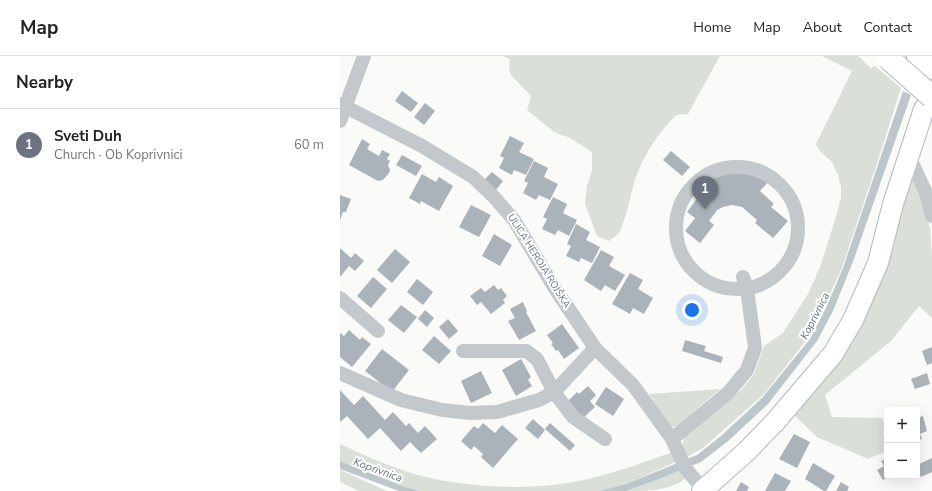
<!DOCTYPE html>
<html lang="en">
<head>
<meta charset="utf-8">
<style>
	:root { --surface:#fff; --page:#f6f6f6; --text:#222; --muted:#767676; --line:#e0e0e0; --accent:#e4572e }
	body { margin:0; font-family:"Nunito Sans",sans-serif; background:var(--page); color:var(--text) }
	.controls { position:absolute; right:12px; bottom:12px; display:grid; overflow:hidden; border-radius:4px; box-shadow:0 4px 16px #0002 }
	.controls button { width:36px; height:36px; display:grid; place-items:center; padding:0; border:0; border-bottom:1px solid var(--line); background:var(--surface); color:var(--text); font:20px sans-serif }
	.you { position:absolute; left:352px; top:254px; width:14px; height:14px; margin:-10px; border:3px solid #fff; border-radius:50%; background:#1a73e8; box-shadow:0 0 0 6px #1a73e833 }
	.badge { display:grid; place-items:center; width:26px; height:26px; border-radius:50%; background:var(--accent); color:#fff; font-size:13px; font-weight:700 }
	.pin { position:absolute; translate:-50% -33px; filter:drop-shadow(0 1px 2px #0008) }
	.pin::after { content:''; position:absolute; top:21px; width:14px; height:12px; background:inherit; clip-path:polygon(0 0,100% 0,50% 100%) }
	.list { margin:0; padding:0; list-style:none }
	h2 { display:flex; justify-content:space-between; align-items:center; height:52px; margin:0; padding:0 16px; font-size:17px }
	h2 small { font-size:13px; font-weight:400; color:var(--muted) }
	.list li { display:grid; grid-template-columns:26px 1fr auto; gap:12px; align-items:center; box-sizing:border-box; height:72px; padding:0 16px; border-top:1px solid var(--line) }
	.list b { display:block; font-size:15px; white-space:nowrap }
	.list p { margin:0; font-size:13px; white-space:nowrap; color:var(--muted) }
	.list em { font-size:13px; font-style:normal; color:var(--muted) }
	.map { position:relative; flex:none; width:592px; height:435px; overflow:hidden }
	header { display:flex; align-items:center; gap:24px; box-sizing:border-box; height:56px; padding:0 20px; background:var(--surface); border-bottom:1px solid var(--line) }
	header strong { font-size:19px }
	nav { display:flex; gap:22px; margin-inline-start:auto; font-size:14px }
	main { display:flex }
	aside { flex:1; background:var(--surface) }
	.map>svg:first-child { display:block }
	.green { fill:#dadfd7 }
	.water { fill:#bbc7cb }
	.building { fill:#aab3b9 }
	.lines { fill:none; stroke-linecap:round; stroke-linejoin:round }
	.secondary-casing { stroke:#b3babf; stroke-width:22 }
	.highway-casing { stroke:#b4b9bd; stroke-width:24 }
	.street { stroke:#c3c8cc; stroke-width:14 }
	.secondary { stroke:#fff; stroke-width:20 }
	.highway { stroke:#fff; stroke-width:22 }
	.highway-bridge-casing { stroke:#b4b9bd; stroke-width:24; stroke-linecap:butt }
	.highway-bridge { stroke:#fff; stroke-width:22 }
	.labels { text-anchor:middle; dominant-baseline:central; stroke-width:4; stroke-linejoin:round; paint-order:stroke }
	.street-label { font-size:10px; fill:#657683; stroke:#fff }
	.water-label { font-size:11px; font-style:italic; fill:#60757c; stroke:#fff }
</style>
</head>
<body>
<header>
<strong>Map</strong>
<nav><a>Home</a><a>Map</a><a>About</a><a>Contact</a></nav>
</header>
<main>
<aside>
<h2>Nearby<small></small></h2>
<ul class="list">
<li><span class="badge" style="background:#6b7280">1</span><div><b>Sveti Duh</b><p>Church · Ob Koprivnici</p></div><em>60 m</em></li>
</ul>
</aside>
<div class="map">
<svg width="592" height="435" viewBox="0 0 592 435">
	<rect width="100%" height="100%" fill="#fafaf8"/>
	<!-- green -->
	<path class="green" d="M162,0h218l-32,58 -12,1c-18,18 -31,38 -40,62 -6,17 -8,37 -16,54 -2,4 -8,7 -11,10l-12,-5 -12,-32 2,-18 5,-16v-18l-22,-14 -16,-6 -27,-22 4,-14 -20,-21 -2,-7 1,-9z
		M482,0h36l13,12 4,-2 26,22 -23,72 -36,108 -30,65 -48,61 -61,54 -16,9 -5,-10 2,-9 58,-49 12,-15 10,-28 19,-13 25,-39 12,-27 15,-47 6,-22v-11l-3,-12 -6,-13 -13,-12 -3,-6 36,-73z
		M570,124h5l15,48 2,26v64l-13,-12 -28,35 -66,54 7,22 50,1 4,10 -3,4 4,19 -19,8 -51,-22 -23,-22 46,-62z
		M380,333l-43,37 -5,1 -4,-3 -19,-30z
		M0,388c19,9 37,17 56,24 52,19 117,23 172,15 36,-6 71,-19 105,-31l5,9 -52,23 -27,7h-179l-21,-6 -59,-24z
		M0,414l47,21h-28l-19,-9z
		M342,414l3,9c-15,12 -39,12 -59,12z"/>
	<!-- water -->
	<path class="water" d="M563,35l8,4 -57,164 -21,52 -16,30 -49,63 -41,38 -26,20 -42,17 -33,12h-27l27,-7 71,-29 24,-19 41,-38 48,-59 16,-31 17,-40z
		M0,405l59,24 21,6h-21l-59,-22z"/>
	<!-- building -->
	<path class="building" d="M62,35l16,12 -7,9 -16,-11z
		M85,47l10,8 -11,14 -10,-8z
		M170,80l14,7 -5,9 15,7 -8,16 -12,-5 -2,5 -13,-7 5,-10 -4,-2z
		M22,83l8,5 -3,5 12,7 3,-6 8,4 -3,5 3,2 -2,4 2,5 -1,3 -6,7 -5,1 -29,-16z
		M331,95l19,16 -8,9 -19,-16z
		M62,99l20,11 -6,10 -20,-11z
		M194,105l14,7 -4,9 14,7 -8,16 -11,-5 -3,5 -13,-7 5,-10 -4,-2z
		M393,115l14,2 21,9 -8,9 14,13 -3,3 17,14 -15,17 -18,-15 2,-3 -15,-13 -10,-2 -9,2 -6,3 -8,11 5,4 -14,18 -15,-12 10,-13 -8,-6 12,-16 -5,-4 19,-15 10,-4z
		M152,116l11,9 -7,9 -12,-10z
		M82,118l14,8 3,-5 14,9 -14,25 -18,-10 -1,3 -11,-6z
		M0,139l11,4 -5,13h-3l-3,8z
		M213,141l14,7 -4,9 14,7 -8,16 -11,-6 -3,5 -13,-6 5,-10 -4,-2z
		M131,149l20,10 -12,22 -20,-10z
		M236,168l14,8 -4,8 14,7 -8,16 -11,-5 -2,4 -13,-6 5,-10 -4,-2z
		M154,178l18,11 -12,21 -18,-10z
		M0,192l11,10 4,-5 9,8 -9,10 -6,-5 -9,11z
		M55,193l15,13 -18,21 -15,-13z
		M261,194l13,7 -5,9 16,9 -10,16 -10,-6 -4,6 -17,-11z
		M290,217l13,7 -5,9 15,9 -9,16 -11,-6 -3,6 -18,-10z
		M33,221l14,12 -16,19 -14,-12z
		M77,223l16,13 -10,13 -16,-13z
		M154,229l4,5 3,-2 6,8 -4,4 2,3 -14,11 -10,-12 -4,3 -7,-9 11,-8 4,4z
		M183,246l4,9 -1,1 10,19 -17,9 -11,-19 7,-3 -5,-9z
		M61,249l16,12 -13,16 -16,-13z
		M85,254l9,8 -7,9 -9,-8z
		M108,263l10,12 -9,8 -10,-12z
		M222,268l17,24 -15,11 -6,-9 -2,1 -5,-7 2,-1 -6,-8z
		M9,274l11,10 2,-3 9,7 -19,23 -12,-10v-24l4,3z
		M94,280l17,15 -12,13 -17,-14z
		M345,284l21,6 -2,5 19,6 -2,6 -39,-12z
		M592,291v16l-5,2 -5,-14z
		M42,293l27,21 -17,22 -27,-21z
		M181,303l10,18 -3,3 4,6 -16,10 -14,-26z
		M141,315l11,22 -21,10 -10,-22z
		M587,317l3,11 -15,5 -4,-10z
		M248,330l8,9 -6,6 5,6 -12,11 -15,-17 9,-9 2,2z
		M266,331l18,12 -11,17 -18,-12z
		M0,334l14,15 9,-9 22,24 8,-8 13,14 3,-3 9,10 7,-7 12,13 -16,14 -11,-11 -9,9 -21,-23 -12,11 -21,-23 -7,6z
		M583,360l4,15 -7,3 2,5 -5,2v-23z
		M193,363l12,11 -7,9 -13,-11z
		M143,367l12,10 7,-8 16,14 -25,29 -12,-11 2,-3 -9,-8 -3,4 -10,-9 13,-15 4,3z
		M210,367l25,22 -5,6 -25,-22z
		M454,378l16,8 -13,26 -18,-9z
		M547,402v18h3l-7,4 -6,-10 7,-4 -3,-5z
		M592,402v14l-11,5 -4,-7v-5z
		M473,407l22,13 -9,15h-2l-19,-12z
		M435,417l16,8 -6,10h-20z
		M401,426l8,5 -2,4h-11z
		M501,426l8,5 -2,4h-11z"/>
	<g class="lines">
		<!-- secondary casing -->
		<g class="secondary-casing">
			<path id="secondary" d="M362,435l45,-40 28,-29 58,-68 20,-34 25,-57 15,-59 31,-95"/>
		</g>
		<!-- highway casing -->
		<g class="highway-casing">
			<path id="highway" d="M578,0l14,12"/>
		</g>
		<!-- street -->
		<path class="street" d="M0,48l82,42 51,31 21,20 20,23 40,67 41,61 38,37 39,54 14,30 19,22
			M0,65l24,-65
			M569,100l17,37 6,23
			M336 172a61 61 0 1 1 122 0a61 61 0 1 1-122 0Z
			M0,242l38,33
			M123,295h63l11,8 17,33 19,25 32,22
			M0,317l61,27 41,10 28,3 27,-1 42,-12 15,-8 41,-44
			M332,383l56,-46 19,-23 8,-22 -8,-59 -4,-12"/>
		<!-- secondary -->
		<use href="#secondary" class="secondary"/>
		<!-- highway -->
		<use href="#highway" class="highway"/>
		<!-- highway-bridge casing -->
		<g class="highway-bridge-casing">
			<path id="highway-bridge" d="M548,2l44,39"/>
		</g>
		<!-- highway-bridge -->
		<use href="#highway-bridge" class="highway-bridge"/>
	</g>
	<g class="labels">
		<!-- street labels -->
		<g class="street-label">
			<text transform="translate(199 205) rotate(58)">ULICA HEROJA ROJŠKA</text>
		</g>
		<!-- water labels -->
		<g class="water-label">
			<text transform="translate(475 260) rotate(-63)">Koprivnica</text>
			<text transform="translate(38 414) rotate(20)">Koprivnica</text>
		</g>
	</g>
</svg>
<div class="controls">
<button>+</button>
<button>−</button>
</div>
<div class="you"></div>
<div class="pin badge" style="left:365px;top:153px;background:#6b7280">1</div>
</div>
</main>
</body>
</html>
